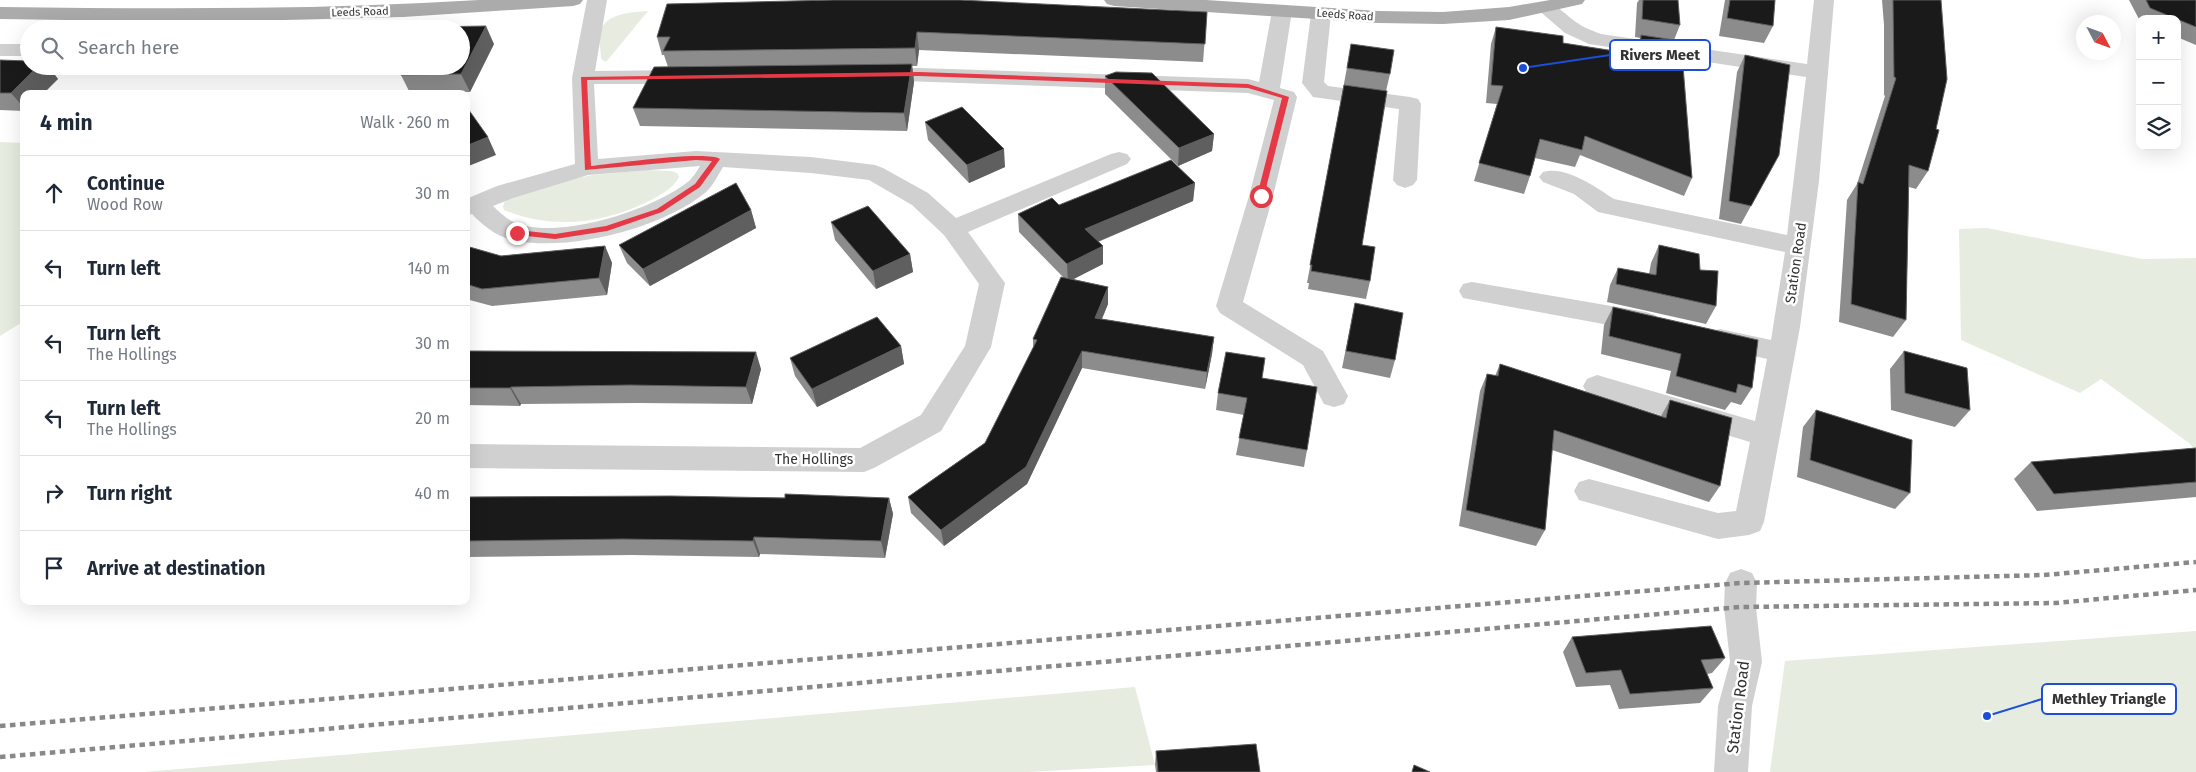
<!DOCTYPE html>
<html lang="en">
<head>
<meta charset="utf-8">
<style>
	:root { --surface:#fff; --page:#f2f2f3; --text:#1f2937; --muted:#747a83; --line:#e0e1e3 }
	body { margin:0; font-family:"Fira Sans",sans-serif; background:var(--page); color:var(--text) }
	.controls { position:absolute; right:15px; top:15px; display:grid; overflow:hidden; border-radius:10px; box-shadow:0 5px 20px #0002 }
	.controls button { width:45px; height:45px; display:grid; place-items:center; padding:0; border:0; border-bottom:1px solid var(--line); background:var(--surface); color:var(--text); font:25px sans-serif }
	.compass { position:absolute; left:2076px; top:15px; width:45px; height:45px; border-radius:50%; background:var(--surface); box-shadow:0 5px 20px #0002; rotate:131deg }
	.stop { position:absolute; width:15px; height:15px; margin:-11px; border:4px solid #e63946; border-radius:50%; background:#fff }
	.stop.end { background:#e63946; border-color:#fff; box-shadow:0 1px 5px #0008 }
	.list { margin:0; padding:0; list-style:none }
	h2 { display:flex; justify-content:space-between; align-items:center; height:65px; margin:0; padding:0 20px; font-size:21px }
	h2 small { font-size:16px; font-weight:400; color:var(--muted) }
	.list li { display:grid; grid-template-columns:32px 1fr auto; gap:15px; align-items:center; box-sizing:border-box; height:75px; padding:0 20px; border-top:1px solid var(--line) }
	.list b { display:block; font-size:19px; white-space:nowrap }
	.list p { margin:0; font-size:16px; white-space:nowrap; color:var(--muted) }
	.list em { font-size:16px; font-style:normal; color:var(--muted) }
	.icon { flex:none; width:28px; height:28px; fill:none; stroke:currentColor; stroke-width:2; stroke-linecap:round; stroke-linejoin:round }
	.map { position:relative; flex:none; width:2196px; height:772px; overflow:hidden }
	.search { position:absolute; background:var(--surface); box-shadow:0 5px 20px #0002; left:20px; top:20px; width:450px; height:55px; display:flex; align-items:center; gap:12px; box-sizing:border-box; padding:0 18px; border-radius:28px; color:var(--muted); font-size:19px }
	.panel { position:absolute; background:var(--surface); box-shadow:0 5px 20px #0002; left:20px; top:90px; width:450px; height:515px; border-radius:10px }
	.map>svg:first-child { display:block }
	.green { fill:#e6ecdf }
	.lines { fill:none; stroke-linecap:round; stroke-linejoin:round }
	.minor { fill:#d0d0d0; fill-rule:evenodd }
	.major { fill:#ababab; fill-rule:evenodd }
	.rail { stroke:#888; stroke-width:4.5; stroke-dasharray:5.5 4.5; stroke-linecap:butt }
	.wall { fill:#8c8c8c }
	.shaded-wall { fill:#5f5f5f }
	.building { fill:#1a1a1a; stroke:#5f5f5f }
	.route { fill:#e63946 }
	.labels { text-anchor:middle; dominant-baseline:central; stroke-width:5; stroke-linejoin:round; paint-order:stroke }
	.far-street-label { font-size:11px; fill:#333; stroke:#fff }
	.street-label { font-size:14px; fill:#333; stroke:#fff }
	.near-street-label { font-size:16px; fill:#333; stroke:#fff }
	.leader { fill:none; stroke:#1d4ed8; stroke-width:2 }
	.callout-dot { fill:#1d4ed8; stroke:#fff; stroke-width:2 }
	.callout { fill:#fff; stroke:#1d4ed8; stroke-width:2 }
	.callout-label { font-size:15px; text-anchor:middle; font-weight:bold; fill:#333 }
</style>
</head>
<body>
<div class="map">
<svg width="2196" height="772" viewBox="0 0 2196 772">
	<rect width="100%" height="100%" fill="#fff"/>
	<!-- green -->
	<path class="green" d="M648,11l-42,51 -5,-3c0,-9 -3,-21 0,-29 6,-17 32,-18 47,-19z
		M0,142l24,1v178l-24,15z
		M646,170l25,1 6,2 2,4c-5,11 -20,19 -30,24 -46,23 -97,29 -145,9l-1,-3 2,-7 61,-20 27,-5z
		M1987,228l155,31 54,-1v193l-7,-8 -88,-64 -21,14 -119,-53 -2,-111z
		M2196,631v141h-426l15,-111z
		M1135,687l20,78 -127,7h-884z"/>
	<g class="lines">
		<!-- minor -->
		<path class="minor" d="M587,0h20l-12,71 90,-1 8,2 3,5 -3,5 -8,2h-91l4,75 98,-8 115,6 64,8 8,3 45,25 28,25 155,-64 8,-2 8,2 4,5 -4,5 -159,68 37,51 -14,64 -50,84 -67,37 -10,4 -398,-4v-24l394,4 61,-33 44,-69 14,-62 -35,-49 -32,-30 -43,-25 -58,-7 -88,-6c-5,8 -10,19 -17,25 -43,36 -134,59 -189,49 -18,-3 -33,-14 -45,-27l-6,2v-17l31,-13 78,-22 -3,-86zM700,166c-3,5 -7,11 -11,15 -36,29 -122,56 -168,44 -11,-3 -20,-11 -28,-19l20,-8 75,-23z
			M1814,0h20l-15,181 -19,146 -36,195 -4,9 -11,4 -31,4 -139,-39 -5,-9 5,-9 10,-3 129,34 18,-2 14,-69 -163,-49 -4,-7 4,-7 10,-4 158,46 12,-62 -56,-13 -4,-7 4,-7 9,-3 51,11 14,-88 -187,-40 -24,-18 -31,-12 -4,-5 4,-5c22,-7 53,15 71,27l173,36 19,-158 -217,-33 -24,-11 -29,-25 3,-4c17,-4 26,12 40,20 7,5 15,7 22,10l206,30z
			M1282,5l7,2 3,4 -12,77 14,4 3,5 -24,99 -30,106 80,49 25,45 -4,8 -10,3 -10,-3 -21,-39 -83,-52 -4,-7 33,-110 25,-96 -26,-7 -373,-13 -8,-1 -3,-5 3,-5 8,-1h44l329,11 11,3 13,-71 3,-4z
			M1321,8l7,2 3,4 -7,68 4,4 82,11 8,2 3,5 -4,76 -4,5 -8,3 -8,-3 -4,-5 6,-71 -86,-12 -11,-14 9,-69 3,-4z
			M147,10l7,2 3,4 -9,13h-21l13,-17z
			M0,44h29v12h-29z
			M1472,282l174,30 9,3 4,7 -4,7 -9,3 -183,-34 -4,-7 4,-7z
			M1741,569l11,4 5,10 -1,24 6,55 -10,44 -4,66h-34l4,-66 12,-44 -6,-55 1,-24 5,-10z"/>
		<!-- major -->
		<path class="major" d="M479,0h104l-3,4 -7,2 -170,11 -202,5 -201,-3v-12c160,2 319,3 479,-7z
			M1104,0h102l172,11 65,1 66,-5 41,-7h35l-3,4 -73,16 -66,4 -65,-1 -264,-17 -7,-2z"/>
		<!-- rail -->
		<path class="rail" d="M0,726l1741,-143 303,-8 152,-13
			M0,757l1740,-150 316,-4 140,-13"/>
	</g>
	<!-- wall -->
	<path class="wall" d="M1639,0h4l37,25 -6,15 18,138 -8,18 -104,-41 -5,12 -40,-9 -5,18 -6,18 -50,-13 23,-77 -11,-1 5,-59 5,-17 67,16 71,11 6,-16 -5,-1 2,-34z
		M1725,0h50l-2,26 -9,17 -45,-7z
		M1882,0h59l-13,171 -12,18 -7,-2 -3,133 -13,17 -54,-15 8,-122 10,-16 28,-88 -1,-1v-70z
		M2129,0h67v45l-19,-8v-18h-37v2z
		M1207,12l-4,50 -284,-12 -2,16h-5l2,16 -7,49 -267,-5 -7,-18 35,-41 -4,-12h-2l-5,-18z
		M494,44l-24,48 -60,1 -9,-18z
		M1745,55l34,100 -38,69 -22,-5 18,-147z
		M0,60l29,6h19l10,13 -34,15v17l-24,-1z
		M1348,62l42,12 -4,17 -24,154 8,36 -4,18 -58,-10 1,-6h-2z
		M1105,76l109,58 -2,17 -34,15 -73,-72z
		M925,122l80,45 -36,16 -41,-43z
		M1195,183l-2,18 -95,41 5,4v18l-30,15 35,8v17l-6,15 112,18 -2,17 -7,35 -123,-21 -55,116 -83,62 -33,-33 -3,-16 77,-54 48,-95v-9l30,-62 -44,-45 -1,-18 41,-9z
		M751,210l5,18 -106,58 -23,-23 -8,-18z
		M831,222l79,32 3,18 -37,17 -41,-49z
		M1659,245l41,25 16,36 -10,18 -99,-22 3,-17 8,-17 31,6 2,-11z
		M466,246l35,10 104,-10 7,17 -5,32 -115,11 -26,-7z
		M1355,303l40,57 -5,18 -48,-10z
		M1613,307l139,81 -11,17 -10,-3 -6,8 -59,-17 5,-22 -70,-17 3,-29z
		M901,346l3,18 -87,43 -22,-31 -5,-18z
		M466,351l295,18 -9,35 -114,-1 -117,1 -1,2 -54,-1z
		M1904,351l66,59 -15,17 -64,-17 -1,-41z
		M1500,364l161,52 9,-16 50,86 -11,16 -157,-52 -7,80 -9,16 -77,-20 21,-135 7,-17 8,2z
		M1262,378l45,72 -3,17 -68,-12 8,-40 -28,-5 2,-17z
		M1816,410l94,83 -15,16 -98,-32 6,-50z
		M2196,448v49l-159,14 -23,-32 17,-17z
		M466,497l423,1 4,16 -8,44 -125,-4 -1,3 -127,-2 -166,2z
		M1572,637l153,21 -13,15 -5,1 6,14 -13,15 -81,6 -9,-24 -34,2 -13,-35z
		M1156,751l104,21h-104l-1,-7z"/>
	<!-- shaded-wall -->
	<path class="shaded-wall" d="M486,26l8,18 -24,48 -9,-18z
		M917,32l2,18 -2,16 -2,-18z
		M912,64l2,18 -7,49 -3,-18z
		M38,66h10l10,13 -15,15h-19v14l-13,-15z
		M1214,134l-2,17 -34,15 1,-18z
		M488,137l8,18 -30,12v-21z
		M1004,149l1,18 -36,16 -2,-18z
		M1195,183l-2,18 -108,46v-18z
		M751,210l5,18 -106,58 -7,-17z
		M605,246l7,17 -5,32 -8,-17z
		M1103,246v18l-35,18 -1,-18z
		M910,254l3,18 -37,17 -3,-18z
		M1108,287v17l-13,31v-17z
		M1214,337l-2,17 -7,35 2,-17z
		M901,346l3,18 -87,43 -5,-18z
		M1082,351v17l-55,116 -83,62 -3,-16z
		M756,352l5,17 -9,35 -6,-17z
		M511,387l10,17 -1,2 -10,-18z
		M889,498l4,16 -8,44 -4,-17z
		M754,537l6,17 -1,3 -6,-16z"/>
	<!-- building -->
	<path class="building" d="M833,0h127l247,12 -2,32 -288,-12 -2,16 -252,3 7,-14h-13l10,-33z
		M1643,0h35l2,25 -38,-6z
		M1730,0h45l-2,26 -46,-8z
		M1893,0h48l6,79 -11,50 3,1 -11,41 -19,-6 -3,155 -55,-16 7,-122 5,2 33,-106 -2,-1z
		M2146,0h50v27l-46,-19z
		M486,26l-25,48 -60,1 4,-9h56v-37h-34l1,-2z
		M1496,27l67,9v7l77,12 1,-20 40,6 11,137 -107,-42 -3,14 -42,-11 -10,37 -51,-13 24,-77 -12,-1z
		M1351,44l43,6 -4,24 -43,-6z
		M1745,55l45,10 -11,90 -28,51 -22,-5z
		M0,60l29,1v5h9l-27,27h-11z
		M912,64l-8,49 -271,-5 21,-41z
		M1116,72l36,1 62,61 -35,14 -74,-72z
		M1344,85l43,6 -25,154 13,2 -5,34 -59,-10 1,-6h-2z
		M466,106l22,31 -22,9z
		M962,107l42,42 -37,16 -42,-43z
		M1171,160l24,23 -110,46 18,17 -36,18 -49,-50 34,-16 7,7z
		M736,183l15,27 -108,59 -24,-24z
		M868,206l42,48 -37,17 -42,-49z
		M1659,245l40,9 1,16 18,1 -2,35 -100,-22 2,-16 38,7z
		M466,246l35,10 104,-10 -6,32 -117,11 -16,-5z
		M1061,277l47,10 -13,31 119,19 -7,35 -125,-21 -56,116 -85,63 -33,-33 77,-54 52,-103 -4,-1z
		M1355,303l48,10 -8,47 -49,-9z
		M1613,307l145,33 -6,48 -14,-4 -2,9 -60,-17 5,-22 -72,-18z
		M877,317l24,29 -89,43 -22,-31z
		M466,351l290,1 -10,35 -116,-2 -119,2 -1,1h-44z
		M1904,351l63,17 3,42 -65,-17z
		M1226,352l39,6 -3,20 55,9 -10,63 -68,-12 8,-40 -29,-5z
		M1500,364l166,54 4,-18 62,18 -12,68 -166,-56 -9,100 -79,-20 21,-136 11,2z
		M1816,410l96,30 -2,53 -100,-33z
		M2196,448v34l-142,12 -23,-32z
		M785,494l104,4 -8,43 -127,-4 -1,4 -130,-2 -157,2v-44l205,-1 114,2z
		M1711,626l14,32 -24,2 12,28 -83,6 -9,-24 -35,3 -14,-36z
		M1256,744l4,28h-102l-2,-21z
		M1414,765l16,7h-18z"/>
	<!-- route -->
	<path class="route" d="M919,72l329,12 41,13 -25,99 -3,2 -4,-2 25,-98 -34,-10 -329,-12 -332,4 4,86c21,-2 116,-16 129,-7l-20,28 -38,25 -55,19 -52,8 -38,-4 -4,-2 4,-3 38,4 51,-8 51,-17 38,-25 17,-23 -16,-1 -111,10 -4,-93z"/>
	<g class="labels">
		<!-- far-street labels -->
		<g class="far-street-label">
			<text transform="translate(360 12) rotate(-2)">Leeds Road</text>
			<text transform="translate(1345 15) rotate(4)">Leeds Road</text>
		</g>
		<!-- street labels -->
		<g class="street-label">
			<text transform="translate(1796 263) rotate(-82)">Station Road</text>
			<text x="814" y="459">The Hollings</text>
		</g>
		<!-- near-street labels -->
		<g class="near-street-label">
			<text transform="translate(1738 707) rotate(-83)">Station Road</text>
		</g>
	</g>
	<!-- callouts -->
	<path class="leader" d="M1523 68L1610 55M1987 716L2042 699"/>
	<g class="callout-dot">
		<circle cx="1523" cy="68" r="5"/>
		<circle cx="1987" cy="716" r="5"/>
	</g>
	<g class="callout">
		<rect x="1610" y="40" width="100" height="30" rx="5"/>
		<rect x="2042" y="684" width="134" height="30" rx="5"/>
	</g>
	<g class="callout-label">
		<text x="1660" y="60">Rivers Meet</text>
		<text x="2109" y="704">Methley Triangle</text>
	</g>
</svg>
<div class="controls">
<button>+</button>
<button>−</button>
<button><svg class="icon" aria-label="layers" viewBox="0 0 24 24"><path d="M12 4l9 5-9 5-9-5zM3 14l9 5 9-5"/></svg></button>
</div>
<svg class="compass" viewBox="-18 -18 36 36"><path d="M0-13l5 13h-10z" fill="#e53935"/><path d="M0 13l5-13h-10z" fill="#747a83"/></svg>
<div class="stop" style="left:1261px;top:196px"></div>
<div class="stop end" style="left:517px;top:233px"></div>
<div class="search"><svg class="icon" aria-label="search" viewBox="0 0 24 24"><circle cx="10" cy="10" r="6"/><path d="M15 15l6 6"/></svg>Search here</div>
<section class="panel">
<h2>4 min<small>Walk · 260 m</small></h2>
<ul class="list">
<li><svg class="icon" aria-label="ahead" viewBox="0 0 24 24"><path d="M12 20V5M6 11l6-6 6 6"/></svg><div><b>Continue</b><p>Wood Row</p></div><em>30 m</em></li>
<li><svg class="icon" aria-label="left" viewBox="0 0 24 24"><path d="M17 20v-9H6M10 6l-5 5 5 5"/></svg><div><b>Turn left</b></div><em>140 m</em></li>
<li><svg class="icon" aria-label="left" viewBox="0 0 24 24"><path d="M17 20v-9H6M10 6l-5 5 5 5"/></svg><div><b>Turn left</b><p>The Hollings</p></div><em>30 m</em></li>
<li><svg class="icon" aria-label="left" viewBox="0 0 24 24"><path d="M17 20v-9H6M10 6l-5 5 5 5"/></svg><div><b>Turn left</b><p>The Hollings</p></div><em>20 m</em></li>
<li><svg class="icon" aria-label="right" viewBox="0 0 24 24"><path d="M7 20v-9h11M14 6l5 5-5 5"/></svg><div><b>Turn right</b></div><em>40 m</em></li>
<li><svg class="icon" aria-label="arrive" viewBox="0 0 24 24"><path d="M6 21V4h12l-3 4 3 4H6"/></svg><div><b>Arrive at destination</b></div></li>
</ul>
</section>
</div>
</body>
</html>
